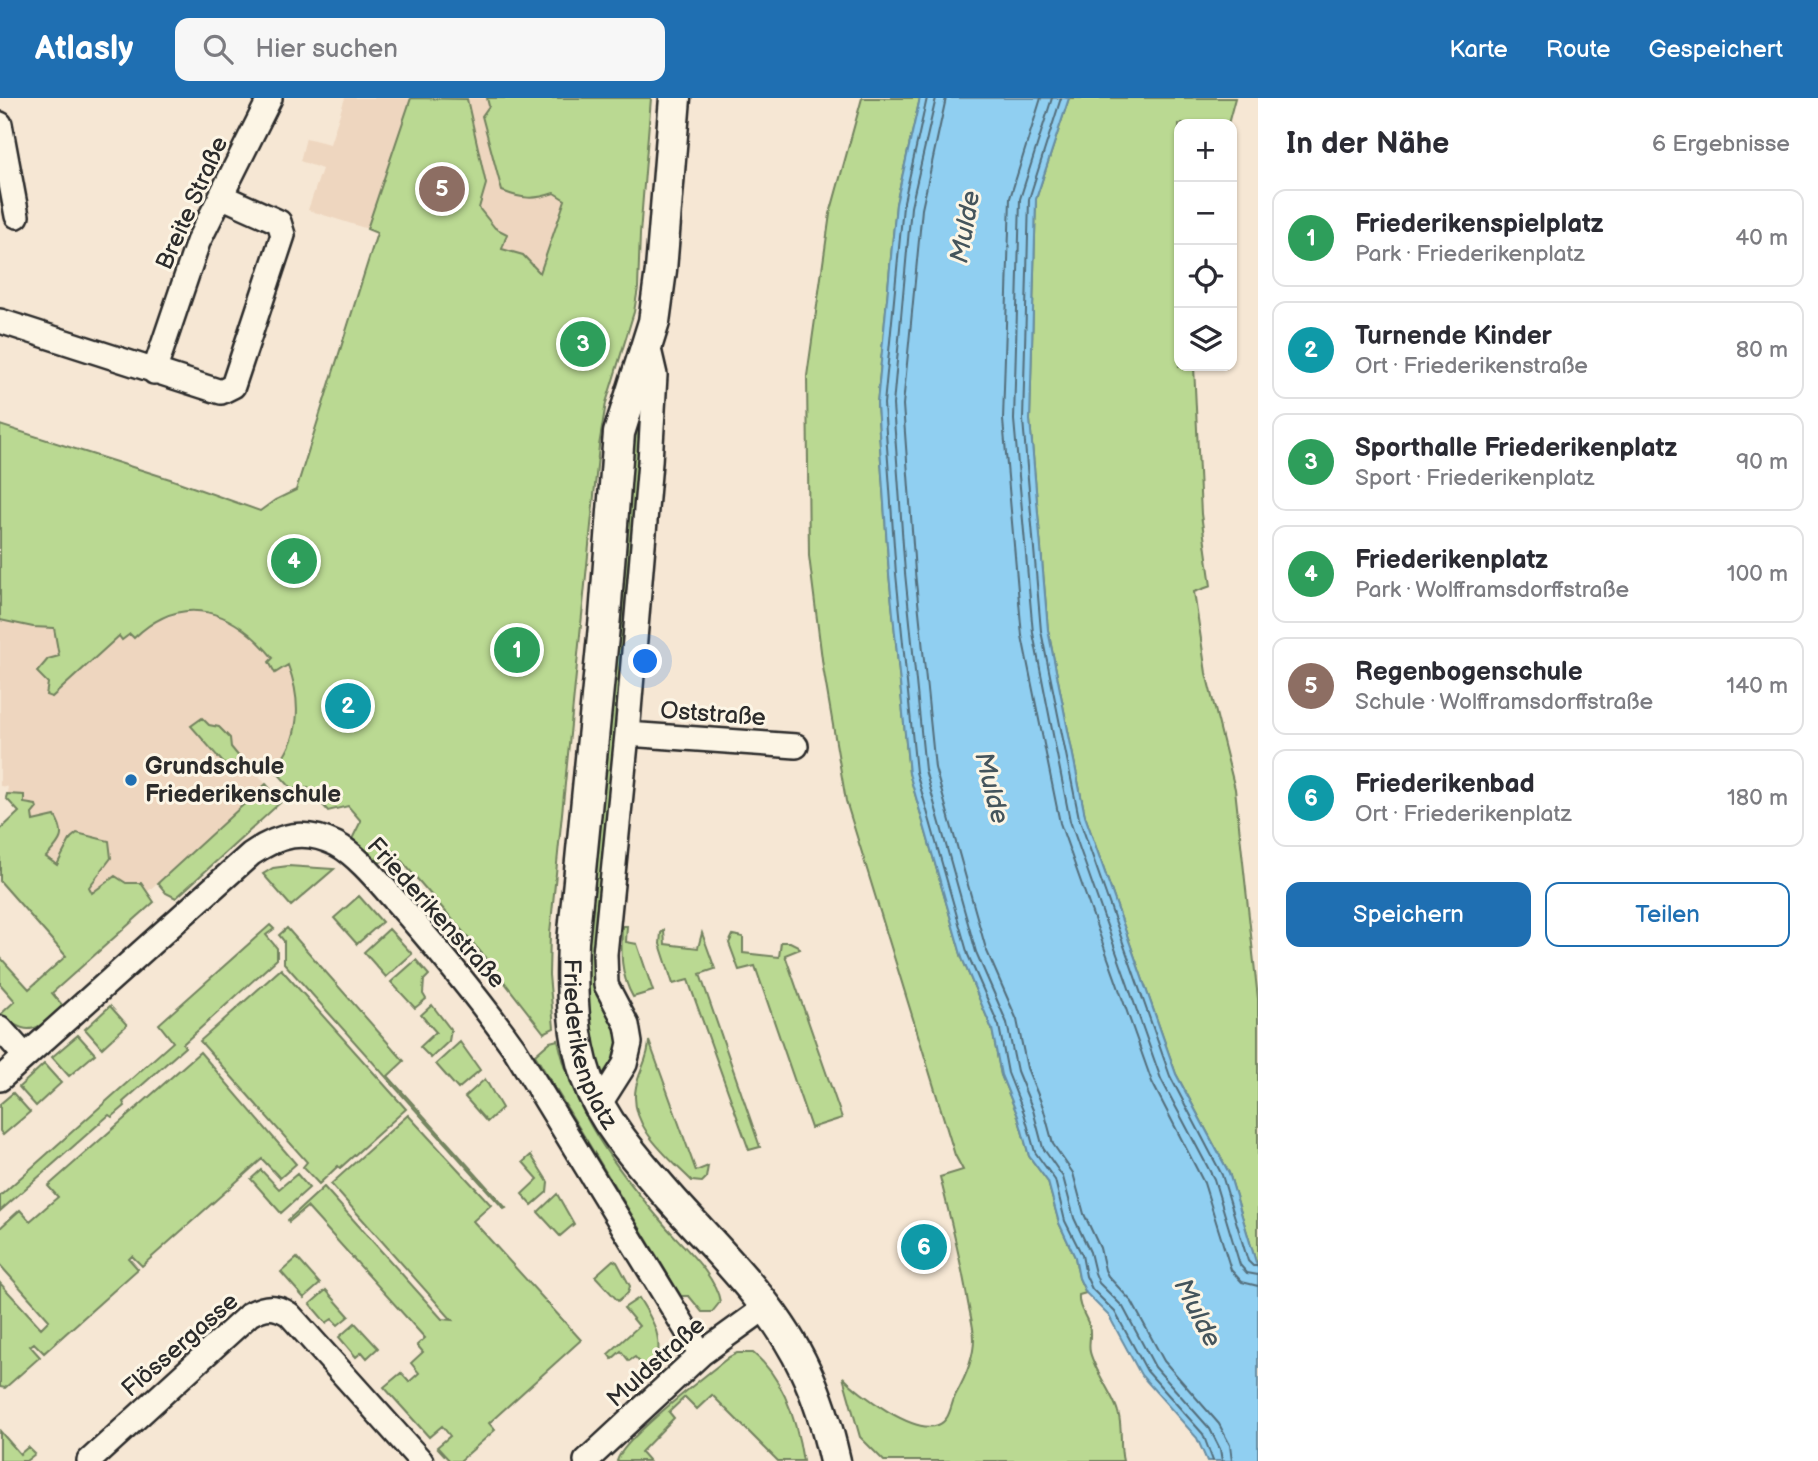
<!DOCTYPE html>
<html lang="de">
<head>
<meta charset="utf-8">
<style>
	:root { --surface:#fff; --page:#f7f7f7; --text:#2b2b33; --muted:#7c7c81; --line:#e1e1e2; --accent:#1f6fb2 }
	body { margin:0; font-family:"Balsamiq Sans",sans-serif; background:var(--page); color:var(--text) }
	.controls { position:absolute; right:21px; top:21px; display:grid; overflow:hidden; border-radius:14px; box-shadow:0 2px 5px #0004 }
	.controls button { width:63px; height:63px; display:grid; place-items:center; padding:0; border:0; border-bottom:2px solid var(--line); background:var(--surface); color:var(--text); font:35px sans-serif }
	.you { position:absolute; left:646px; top:564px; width:24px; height:24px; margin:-18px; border:5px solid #fff; border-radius:50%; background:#1a73e8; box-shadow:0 0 0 10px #1a73e833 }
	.badge { display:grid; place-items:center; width:46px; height:46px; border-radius:50%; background:var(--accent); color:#fff; font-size:23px; font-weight:700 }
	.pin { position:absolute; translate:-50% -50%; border:4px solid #fff; box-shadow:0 2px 7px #0006 }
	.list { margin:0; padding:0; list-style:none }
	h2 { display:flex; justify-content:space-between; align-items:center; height:91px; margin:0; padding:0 28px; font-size:30px }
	h2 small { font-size:23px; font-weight:400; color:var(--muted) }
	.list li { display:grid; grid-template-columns:46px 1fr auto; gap:21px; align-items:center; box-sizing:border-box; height:98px; margin:0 14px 14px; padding:0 14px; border:2px solid var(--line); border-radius:14px }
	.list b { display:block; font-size:26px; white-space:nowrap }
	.list p { margin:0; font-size:23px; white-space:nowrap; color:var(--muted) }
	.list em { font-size:23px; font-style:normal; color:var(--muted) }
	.actions { display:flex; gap:14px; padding:21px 28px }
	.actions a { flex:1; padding:16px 0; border:2px solid var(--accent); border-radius:14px; text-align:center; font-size:24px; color:var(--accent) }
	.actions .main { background:var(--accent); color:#fff }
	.icon { flex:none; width:38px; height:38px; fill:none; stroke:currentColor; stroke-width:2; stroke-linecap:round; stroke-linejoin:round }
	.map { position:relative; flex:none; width:1258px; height:1363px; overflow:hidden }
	header { display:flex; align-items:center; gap:42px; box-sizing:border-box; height:98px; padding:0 35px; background:var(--accent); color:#fff }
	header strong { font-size:33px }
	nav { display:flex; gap:38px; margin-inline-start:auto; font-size:24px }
	.search { width:490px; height:63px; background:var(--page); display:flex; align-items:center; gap:18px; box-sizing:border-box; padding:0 24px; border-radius:14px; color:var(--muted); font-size:26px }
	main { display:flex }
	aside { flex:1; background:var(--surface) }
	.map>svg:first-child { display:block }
	.built { fill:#eed6bf }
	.green { fill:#bad992; stroke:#72825e; stroke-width:2 }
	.water { fill:#90cff1; stroke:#688da2; stroke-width:2 }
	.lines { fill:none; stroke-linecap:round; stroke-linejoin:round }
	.shore { stroke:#536d7a; stroke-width:2 }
	.minor-casing { stroke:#2b2b2b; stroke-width:28 }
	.major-casing { stroke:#2b2b2b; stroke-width:35 }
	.minor { stroke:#fcf5e5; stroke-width:23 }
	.major { stroke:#fcf5e5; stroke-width:30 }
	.poi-dot { fill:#1f6fb2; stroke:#fcf5e5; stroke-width:2.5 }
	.labels { text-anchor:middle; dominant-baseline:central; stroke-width:6; stroke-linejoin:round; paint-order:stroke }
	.street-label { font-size:24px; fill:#2b2b2b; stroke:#fcf5e5 }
	.poi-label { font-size:24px; font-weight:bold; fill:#2b2b2b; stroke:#fcf5e5; text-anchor:start }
	.water-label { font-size:26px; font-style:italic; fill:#44545c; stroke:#fcf5e5 }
</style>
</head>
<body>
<header>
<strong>Atlasly</strong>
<div class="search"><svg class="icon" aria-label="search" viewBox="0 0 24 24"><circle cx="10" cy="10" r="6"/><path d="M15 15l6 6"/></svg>Hier suchen</div>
<nav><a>Karte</a><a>Route</a><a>Gespeichert</a></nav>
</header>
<main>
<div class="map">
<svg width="1258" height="1363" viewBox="0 0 1258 1363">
	<rect width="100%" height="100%" fill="#f6e7d4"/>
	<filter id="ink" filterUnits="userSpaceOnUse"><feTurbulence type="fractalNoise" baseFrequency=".0143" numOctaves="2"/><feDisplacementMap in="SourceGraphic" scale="14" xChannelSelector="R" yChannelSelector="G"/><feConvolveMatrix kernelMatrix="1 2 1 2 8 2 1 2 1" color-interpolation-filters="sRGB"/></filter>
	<g filter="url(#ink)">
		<!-- built -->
		<path class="built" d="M345,0h254l-65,194 -157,-60 -69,-22 14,-41 -22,-8 6,-23 24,6z
			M202,513l20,5 27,17 25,26 -5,3 6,10 13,-7 9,31 -3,42 -9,20 -11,11 -3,-3 -12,10 7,8 -178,162 -88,-116 19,-18 -13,-14 2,-11 -8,-1v-166l114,10 16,3 4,5 10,-9 17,-10 23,-7z"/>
		<!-- green -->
		<path class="green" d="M411,0l56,1 19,85 -7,24 16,20 12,6 -5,15 21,6 17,18 25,-73 -11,-7c-20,7 -32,6 -52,-2l-20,-75 7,-10 -2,-8h164l-11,136 -2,54 -4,24 -28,91 -7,43 -49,487 -1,42 5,53 -10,5 -60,-77 -91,-105 -17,15 -24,-27 9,-18 -13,-15 -20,5 -20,-23 -16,1 -18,-20c27,-29 28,-67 14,-104l-13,8 -6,-11 4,-4c-39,-47 -89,-68 -139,-20l-4,-4 -8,6 -3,-4 -67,61 -6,-2 2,-12 -11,-11 11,-13 11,-3 -5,-28 -21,-1 -33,-7v-195l170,54 90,32 15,-11 21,-10 81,-257 -10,-4z
			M862,0h58l-24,106 -19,200 12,170 20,199 53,185 30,71 9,46 17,41 11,40 19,26 11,41 16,34 4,21 7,15 -7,2c-1,12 6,19 10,30 3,9 -1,19 1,27 5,20 23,42 28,60 5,16 1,33 5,49h-239l-24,-24 -17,-60c16,17 71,58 95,48 13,-5 12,-20 18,-31 9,-16 18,-36 18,-55 0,-13 -5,-28 -7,-42 -7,-41 -17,-80 -27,-120l23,-7 -8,-15 -109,-354 -23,-134 -14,-111 -2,-180 23,-162z
			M1069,0h166l-7,26h-49v242h15l7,148 10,72 -17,6 12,81 29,116 23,210v270l-29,-96 -53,-99 -91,-258 -37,-186 -18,-210 6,-221z
			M648,292l-40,458 13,204 -17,29c-15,-40 -16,-81 -19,-123l50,-521 3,-28z
			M202,620l7,7 10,2 11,11 1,9 14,17 -12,10 -42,-48z
			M266,686l15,18 -105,96 -10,-5 -8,-10z
			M7,696l17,1v8l12,2 1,3 -5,6 1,7 22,-5c12,20 5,26 -9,41l11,8 14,-27 6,-5 32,8 2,17 -22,29 3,6 23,-17 11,7h15l13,19 -102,91 11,13c-24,23 -35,34 -62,8l14,-13 -15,-17v-27l29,32 37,-33 -66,-75v-51l19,-18 -13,-14z
			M288,768l46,3 -43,37 -28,-32 10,-6z
			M359,798l23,26 -25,22 -23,-26z
			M270,827l4,4 -8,6 11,13v11l-94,85 2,3 -62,55 2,4 -13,11 -3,-2 -109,96v-15l173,-154 -14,-18z
			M622,828h5l-1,16 11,2 16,47 -20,6c-13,-23 -12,-44 -11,-71z
			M287,830l117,133 -16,15 118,132 -2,1 -220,-246v-22l-5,-6z
			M389,831l23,25 -26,23 -22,-25z
			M664,832l1,14 33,4 4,-15 13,36 -15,5 60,173 -11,3 -61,-170 -15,4 -13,-40 1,-11z
			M733,837l10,2v16l36,4 2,-15h9l8,4 2,3 -15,6 57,163 -31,10 -56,-162 -16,4 -10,-27z
			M416,862l13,15 -5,5 -1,14 3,5 -11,9 -24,-26z
			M281,871l125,140 -66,59 -2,-2 -19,18 -16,-17 4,-5 -107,-121z
			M432,907l19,25 -2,11 -18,17 -11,-11 16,-15 -15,-17z
			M110,908l17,19 -25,23 -17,-19z
			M78,937l17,19 -26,22 -17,-19z
			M558,942c17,76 54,122 103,181 18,22 55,53 59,81l-8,10h-10l-13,-16h-8l-146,-241 15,-13z
			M649,943l47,130 12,-5 -2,12 -4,4 -10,-1c-24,-24 -64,-55 -56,-94 3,-16 13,-29 13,-46z
			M460,944l20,28 -22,19 -22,-25z
			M200,954l96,112 -16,14 -18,-19 -120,107 -10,-10 -3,3 9,10 -94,84 -10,-10 -4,3 10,11 -35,31 -5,-1v-104l41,45 8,-8 -49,-55v-37l20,-18 10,11 28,-24 -10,-11z
			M44,966l17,19 -25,23 -17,-19z
			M485,981l17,29 -15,14 -22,-25z
			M13,995l17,19 -27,23 -3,-4v-27z
			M408,1017l83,90 -18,16 108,119 -92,83 6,7 -35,31h-10l-13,-14 13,-11 -8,-10 -13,11 -45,-50 17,-14 8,9 10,-9 -8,-10 12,-11 -6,-7 8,-7 -118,-131 -18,15 -1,-2 36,-33 118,132 10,1 -121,-136z
			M531,1057l17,27 -1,10 -15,13 -10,-11 16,-15 -15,-17z
			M261,1072l18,19 18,-15 12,14 -28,25 -30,-34z
			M557,1096l17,30 -14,12 -22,-24z
			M297,1160l23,26 -16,14 -23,-26z
			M613,1162l4,2 13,24 -2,7 -10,8 -23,-25z
			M326,1192l23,26 -11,9 -6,-6 -6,4 -16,-19z
			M639,1200c11,18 22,34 19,56l-14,13 -9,-10 -6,4 -8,-10 -9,8 -4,-5 31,-28 -15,-18z
			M355,1225l23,25 -11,10 -5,-6 -6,5 -17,-20z
			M737,1255h16c31,25 44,70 50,108h-25l-66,-66 -15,14 -12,-12 -16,15 5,6 -33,34 8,9h-32c5,-22 91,-87 112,-104z
			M0,1333l20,23 8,-7 7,7 -9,7h-26z"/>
		<!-- water -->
		<path class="water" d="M920,0h149l-33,101 -6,221 18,210 37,186 91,258 53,99 29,96v192h-51l-10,-23 -56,-63 -32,-59 -23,-23 -7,-15 -4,-21 -16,-34 -11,-41 -19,-26 -11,-40 -17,-41 -9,-46 -30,-71 -53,-185 -20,-199 -12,-170 19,-200z"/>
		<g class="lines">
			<!-- shore -->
			<path class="shore" d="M927,0l-24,108 -19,198 12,170 20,198 52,183 31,71 9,47 16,40 11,39 20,28 10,41 17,34 4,21 6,13 23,23 32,59 56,63 10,27
				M936,0l-25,109 -18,198 12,168 20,197 51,182 31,71 10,48 16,39 10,38 20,29 11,41 16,34 5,21 4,10 24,24 32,60 55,62 10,20 2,12
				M946,0l-24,111 -19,196 12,167 20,196 51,181 31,71 10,48 16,39 10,37 20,29 11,41 16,34 5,22 3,6 24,26 32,59 55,63 11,21 2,16
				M1041,0l-31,100 -7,222 19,216 38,187 92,259 52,101 27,87 11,12 16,4
				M1052,0l-32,101 -6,221 19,213 37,188 91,258 53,100 26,86 7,8 11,2
				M1061,0l-32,101 -6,221 18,211 38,187 91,258 52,99 26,86 5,5h5"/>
			<!-- minor casing -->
			<g class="minor-casing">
				<path id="minor" d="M0,26l17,92
					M0,223l221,71 12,-6 50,-151 -4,-13 -58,-26
					M154,274l44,-130 72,-144
					M627,636l169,12
					M0,930l25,28
					M0,981l251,-225c28,-19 53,-26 85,-10 20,10 43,38 58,55 42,48 83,97 120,149l187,306
					M599,1007l26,-41 5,-21 -3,-18 -21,-40 -1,-31 22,-220 23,-272 5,-87 -7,-30
					M89,1363l161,-147c16,-8 24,-9 39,0l132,147
					M586,1363l115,-107 65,-47"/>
			</g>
			<!-- major casing -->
			<g class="major-casing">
				<g id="major">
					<path id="s1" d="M675,0l-14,172 -7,52 -35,111 -14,183 -32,326c-2,46 -1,94 14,137 17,46 53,84 85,121 47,53 103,105 133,170 14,29 23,60 30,91"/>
				</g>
			</g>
			<!-- minor -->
			<use href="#minor" class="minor"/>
			<!-- major -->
			<use href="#major" class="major"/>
		</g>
	</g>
	<!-- markers -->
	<circle class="poi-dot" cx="131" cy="682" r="7"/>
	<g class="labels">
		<!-- street labels -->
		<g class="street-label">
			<text transform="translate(192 105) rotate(-66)">Breite Straße</text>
			<text transform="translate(713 616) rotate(4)">Oststraße</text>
			<text transform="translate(436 815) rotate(48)">Friederikenstraße</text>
			<text stroke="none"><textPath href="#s1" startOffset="957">Friederikenplatz</textPath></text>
			<text transform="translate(180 1247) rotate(-41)">Flössergasse</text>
			<text transform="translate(656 1264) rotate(-42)">Muldstraße</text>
		</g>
		<!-- poi labels -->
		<g class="poi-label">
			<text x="145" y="668">Grundschule<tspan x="145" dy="28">Friederikenschule</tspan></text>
		</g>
		<!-- water labels -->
		<g class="water-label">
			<text transform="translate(966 129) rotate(-80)">Mulde</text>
			<text transform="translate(991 690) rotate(76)">Mulde</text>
			<text transform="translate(1197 1215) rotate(63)">Mulde</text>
		</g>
	</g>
</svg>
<div class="controls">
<button>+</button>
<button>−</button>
<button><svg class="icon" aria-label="locate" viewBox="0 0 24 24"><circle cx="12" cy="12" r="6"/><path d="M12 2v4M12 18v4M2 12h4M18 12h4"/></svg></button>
<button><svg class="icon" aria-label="layers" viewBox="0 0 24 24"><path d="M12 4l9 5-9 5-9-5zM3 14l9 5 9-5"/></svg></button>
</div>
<div class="you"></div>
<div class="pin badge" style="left:517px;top:552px;background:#2e9e5b">1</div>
<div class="pin badge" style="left:348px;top:608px;background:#0f9aa8">2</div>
<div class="pin badge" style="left:583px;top:246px;background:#2e9e5b">3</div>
<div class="pin badge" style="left:294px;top:463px;background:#2e9e5b">4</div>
<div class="pin badge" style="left:442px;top:91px;background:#8d6e63">5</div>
<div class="pin badge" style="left:924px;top:1149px;background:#0f9aa8">6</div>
</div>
<aside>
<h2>In der Nähe<small>6 Ergebnisse</small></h2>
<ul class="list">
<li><span class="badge" style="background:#2e9e5b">1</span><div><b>Friederikenspielplatz</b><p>Park · Friederikenplatz</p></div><em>40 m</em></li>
<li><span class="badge" style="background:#0f9aa8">2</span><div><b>Turnende Kinder</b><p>Ort · Friederikenstraße</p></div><em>80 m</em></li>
<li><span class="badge" style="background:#2e9e5b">3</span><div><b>Sporthalle Friederikenplatz</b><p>Sport · Friederikenplatz</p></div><em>90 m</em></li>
<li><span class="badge" style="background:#2e9e5b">4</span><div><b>Friederikenplatz</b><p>Park · Wolfframsdorffstraße</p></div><em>100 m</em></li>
<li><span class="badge" style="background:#8d6e63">5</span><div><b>Regenbogenschule</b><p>Schule · Wolfframsdorffstraße</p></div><em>140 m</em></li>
<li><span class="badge" style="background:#0f9aa8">6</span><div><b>Friederikenbad</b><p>Ort · Friederikenplatz</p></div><em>180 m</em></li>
</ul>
<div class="actions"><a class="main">Speichern</a><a>Teilen</a></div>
</aside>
</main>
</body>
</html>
